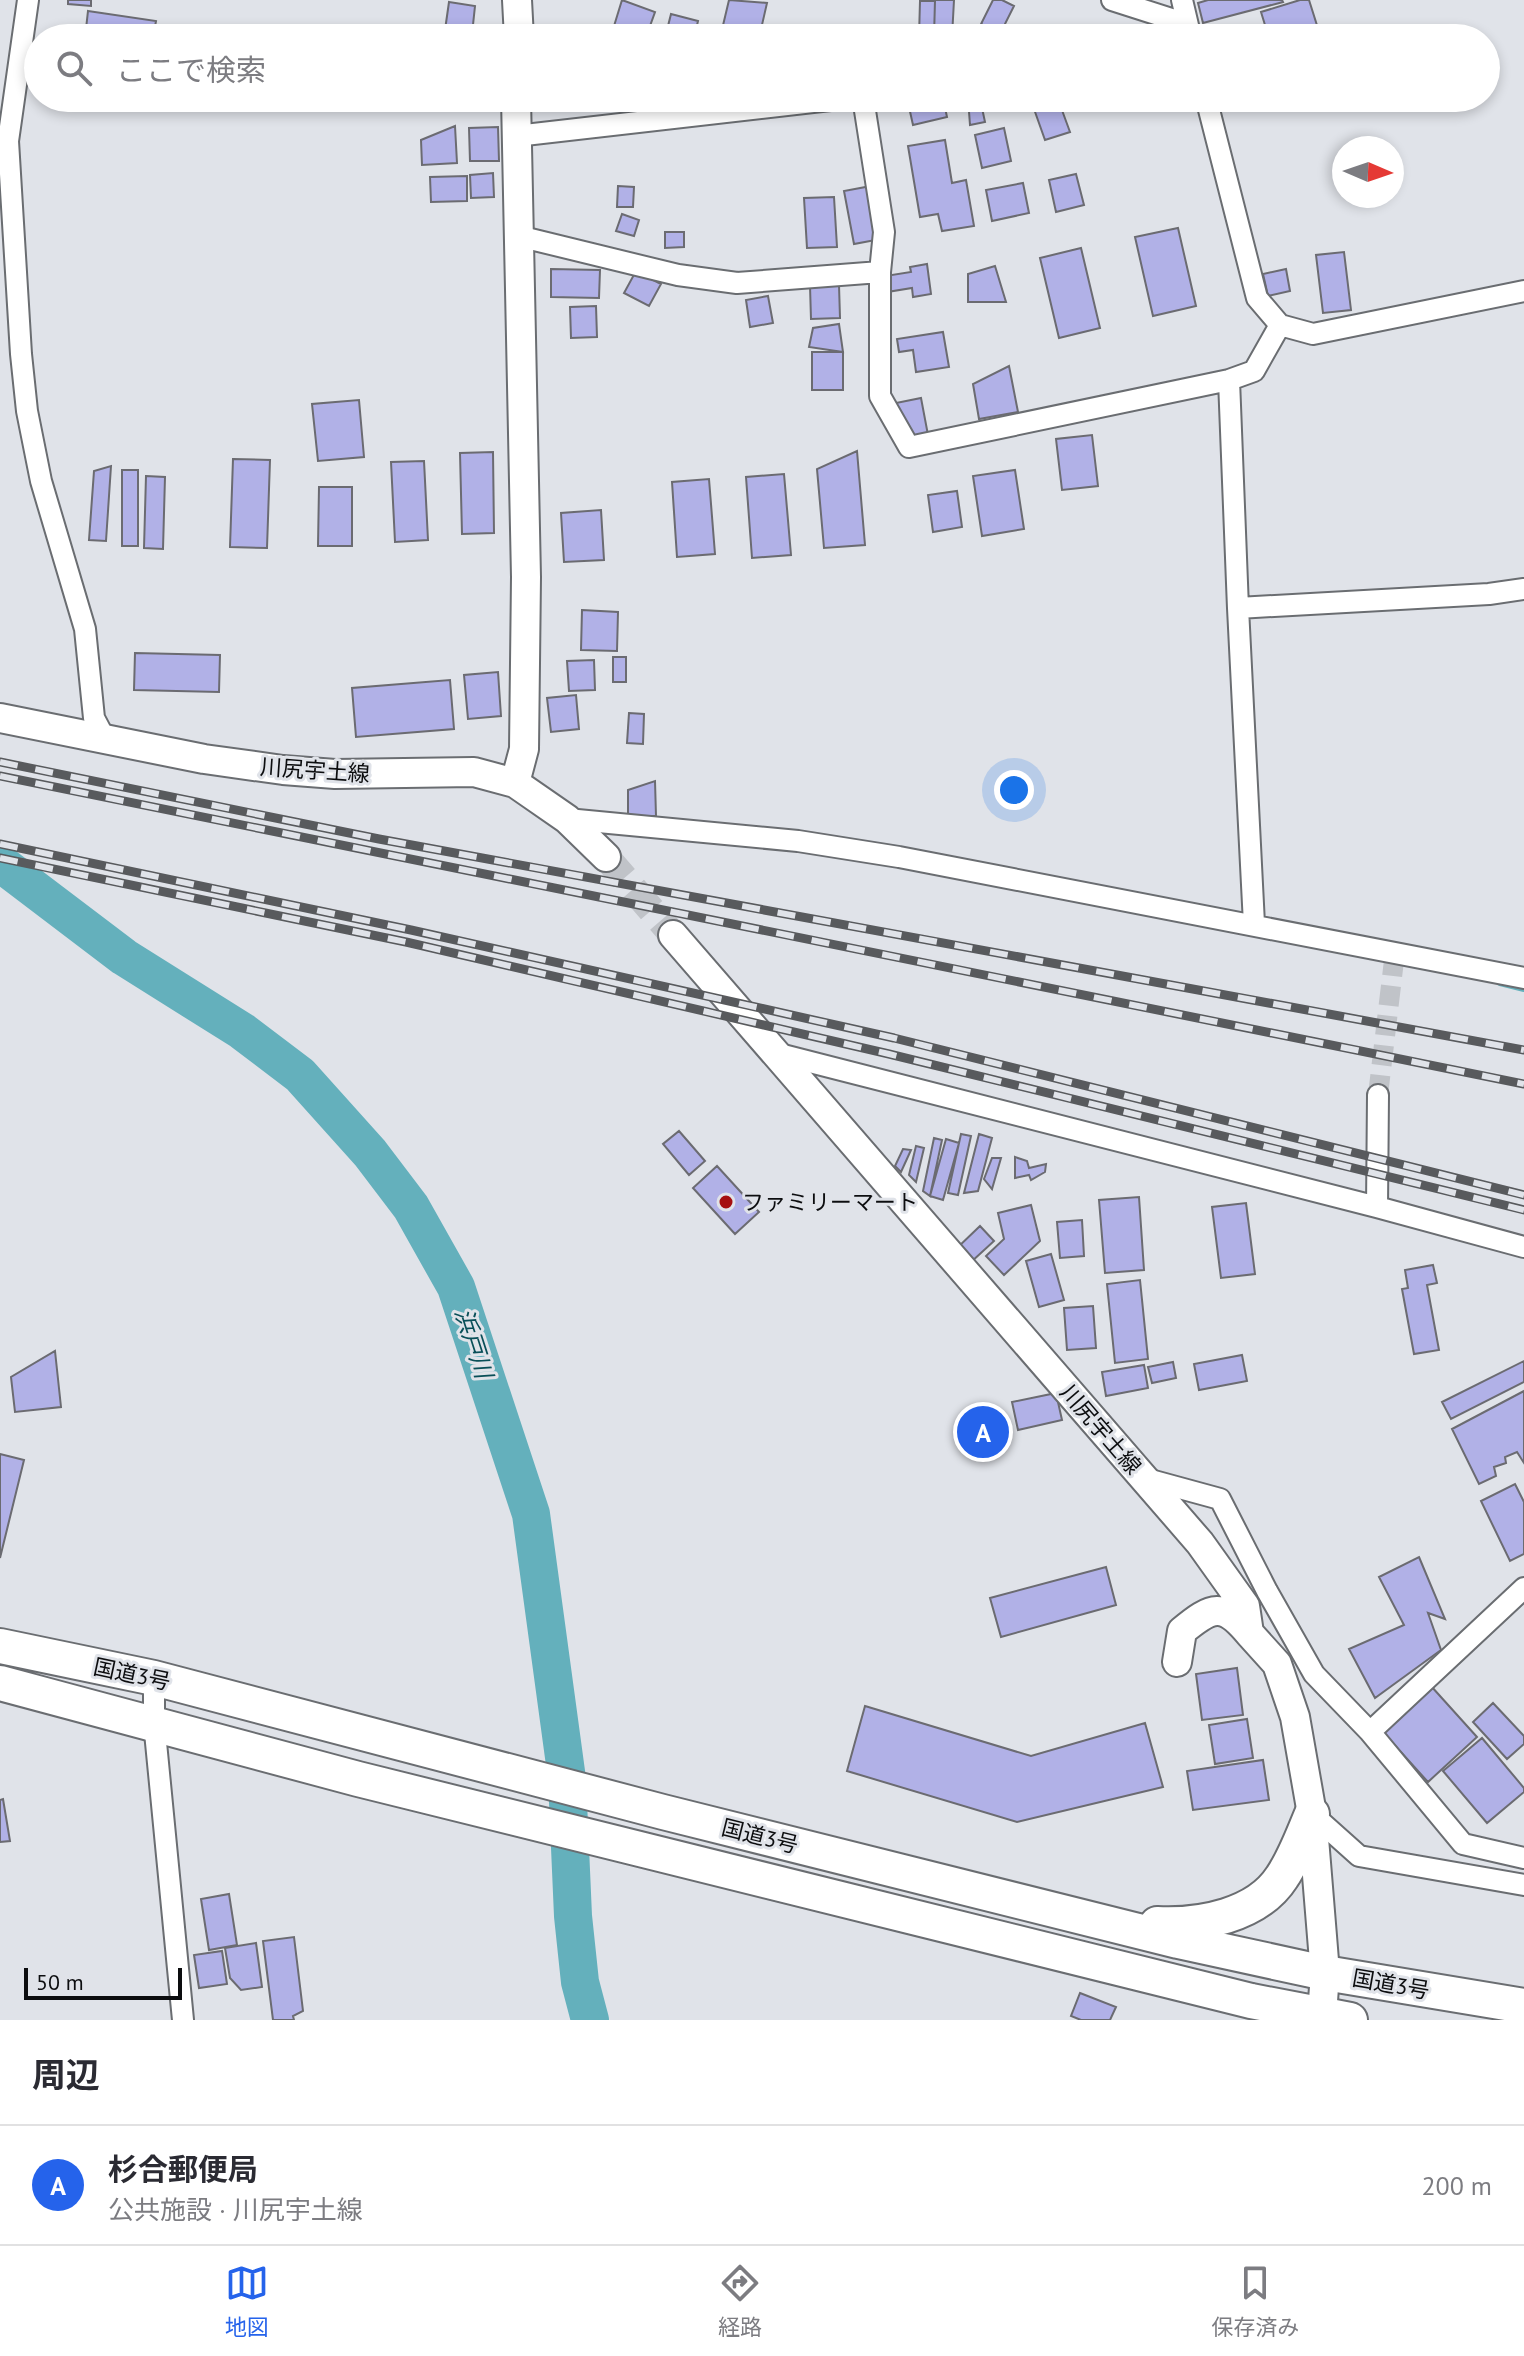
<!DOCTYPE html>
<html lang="ja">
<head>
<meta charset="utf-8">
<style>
	:root { --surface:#fff; --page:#f7f7f7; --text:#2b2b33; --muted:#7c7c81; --line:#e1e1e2; --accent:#2563eb }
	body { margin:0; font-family:"PT Sans","Noto Sans JP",sans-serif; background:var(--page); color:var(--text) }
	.compass { position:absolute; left:1332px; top:136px; width:72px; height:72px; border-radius:50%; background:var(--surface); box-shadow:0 4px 12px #0003; rotate:92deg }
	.scale { position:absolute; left:24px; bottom:20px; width:158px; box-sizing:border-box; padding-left:8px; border:4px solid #0c0d0f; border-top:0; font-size:22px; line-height:28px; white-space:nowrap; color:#0c0d0f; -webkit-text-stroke:6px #e0e3e9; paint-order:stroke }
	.you { position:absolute; left:1014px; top:790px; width:28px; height:28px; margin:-20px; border:6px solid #fff; border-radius:50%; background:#1a73e8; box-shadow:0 0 0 12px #1a73e833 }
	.badge { display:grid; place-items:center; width:52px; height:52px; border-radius:50%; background:var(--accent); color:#fff; font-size:26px; font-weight:700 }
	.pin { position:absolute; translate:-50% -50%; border:4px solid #fff; box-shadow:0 2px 8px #0006 }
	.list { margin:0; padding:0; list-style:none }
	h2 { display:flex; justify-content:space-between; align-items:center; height:104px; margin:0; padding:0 32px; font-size:34px }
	h2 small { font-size:26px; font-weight:400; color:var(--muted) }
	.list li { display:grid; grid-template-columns:52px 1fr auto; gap:24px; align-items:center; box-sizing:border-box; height:120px; padding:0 32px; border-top:2px solid var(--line) }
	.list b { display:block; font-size:30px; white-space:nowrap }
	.list p { margin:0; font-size:26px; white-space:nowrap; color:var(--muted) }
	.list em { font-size:26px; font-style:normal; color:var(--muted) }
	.icon { flex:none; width:44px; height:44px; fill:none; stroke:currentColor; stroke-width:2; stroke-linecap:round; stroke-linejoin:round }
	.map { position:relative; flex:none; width:1524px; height:2020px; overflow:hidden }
	.search { position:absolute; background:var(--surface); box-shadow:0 4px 12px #0003; left:24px; right:24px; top:24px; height:88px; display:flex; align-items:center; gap:20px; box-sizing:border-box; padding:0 28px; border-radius:44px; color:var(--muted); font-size:30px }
	.sheet { height:224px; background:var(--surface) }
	nav { display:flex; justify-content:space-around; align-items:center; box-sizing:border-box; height:112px; border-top:2px solid var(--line); background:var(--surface); font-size:22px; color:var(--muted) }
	nav a { display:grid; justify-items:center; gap:4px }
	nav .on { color:var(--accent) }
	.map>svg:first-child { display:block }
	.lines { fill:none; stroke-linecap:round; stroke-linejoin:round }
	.stream { stroke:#64b0bc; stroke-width:6 }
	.river { stroke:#64b0bc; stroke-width:38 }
	.building { fill:#b1b1e7; stroke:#6b6b71; stroke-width:2 }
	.street-tunnel { stroke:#c0c3c8; stroke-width:20; stroke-dasharray:20 10; stroke-linecap:butt }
	.secondary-tunnel { stroke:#c0c3c8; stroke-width:28; stroke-dasharray:28 14; stroke-linecap:butt }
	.street-casing { stroke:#6a6d71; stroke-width:24 }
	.secondary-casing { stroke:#6a6d71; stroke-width:32 }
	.highway-casing { stroke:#6a6d71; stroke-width:38 }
	.street { stroke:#fff; stroke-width:20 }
	.secondary { stroke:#fff; stroke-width:28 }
	.highway { stroke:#fff; stroke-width:34 }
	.rail-casing { stroke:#585a5d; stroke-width:9 }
	.rail { stroke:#e0e3e9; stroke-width:6; stroke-dasharray:18; stroke-linecap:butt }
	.poi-dot { fill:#a50f10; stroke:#e0e3e9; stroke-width:3 }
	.labels { text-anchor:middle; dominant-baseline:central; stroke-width:6; stroke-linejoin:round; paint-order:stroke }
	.street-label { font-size:22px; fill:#0c0d0f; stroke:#e0e3e9 }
	.poi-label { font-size:22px; fill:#0c0d0f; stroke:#e0e3e9; text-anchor:start }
	.water-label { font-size:24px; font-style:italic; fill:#094f58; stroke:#e0e3e9 }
</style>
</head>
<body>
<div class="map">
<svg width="1524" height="2020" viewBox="0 0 1524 2020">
	<rect width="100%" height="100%" fill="#e0e3e9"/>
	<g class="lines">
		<!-- stream -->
		<path class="stream" d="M1500,983l24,6"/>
		<!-- river -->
		<path class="river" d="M0,863l124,94 118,74 58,44 70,78 41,54 45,80 75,227 36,265 6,137 7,66 10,38"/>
	</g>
	<!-- building -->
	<path class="building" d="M68,0h23v6l-23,-2z
		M622,0l33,12 -9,25 -32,-11z
		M729,0l38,3 -8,35h-39z
		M935,0h19l-2,37h-18z
		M993,0h9l12,6 -14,28 -19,-10z
		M1208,0h74l1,2 -80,21 -5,-20z
		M1300,0h9l12,38h-52l-8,-26z
		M920,1h15l-1,36h-15z
		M449,2l26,4 -3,28 -27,-4z
		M88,11l68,10 -3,17h-68z
		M671,14l27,7 -4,17 -28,-4z
		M787,29l27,9h-30z
		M1083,31l1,7h-24l-1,-4z
		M549,98h27v10h-27z
		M907,98h36l4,19 -34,8z
		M968,98h20l2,8 -8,2 3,14 -15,3z
		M1059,102l11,30 -25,8 -11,-31z
		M455,126l2,37 -35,2 -1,-25z
		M498,127l1,34h-29l-1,-33z
		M1004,128l7,33 -29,7 -7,-33z
		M945,140l7,43 14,-3 8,46 -32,5 -4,-17 -18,3 -12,-71z
		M493,173l1,24 -23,1 -1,-23z
		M1076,174l8,31 -28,7 -7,-32z
		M467,176v25l-36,1 -1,-25z
		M1023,183l6,30 -37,8 -6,-31z
		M618,186l16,1 -1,20h-16z
		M871,186l10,53 -27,5 -10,-53z
		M834,197l3,50 -30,1 -3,-50z
		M622,214l17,6 -5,16 -18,-5z
		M1178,228l18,78 -43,10 -18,-79z
		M665,232h19v15l-19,1z
		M1081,248l19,80 -41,10 -19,-80z
		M1344,252l7,58 -28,3 -7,-58z
		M927,264l4,30 -18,3 -1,-9 -31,5 -2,-16 32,-5 -1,-5z
		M995,266l11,36h-38v-28z
		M551,269l49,1 -1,28 -48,-1z
		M1286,269l4,22 -22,5 -5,-22z
		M636,271l25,13 -12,22 -25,-13z
		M839,285l1,33 -29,1 -1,-33z
		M768,296l5,27 -23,4 -4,-27z
		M596,306l1,31 -26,1 -1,-31z
		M839,324l4,28 -34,-5 4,-19z
		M943,332l6,35 -33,5 -3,-22 -14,2 -2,-13z
		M812,352h31v38h-31z
		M1009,366l9,46 -39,7 -6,-35z
		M921,398l7,37 -25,5 -7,-37z
		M359,400l5,57 -46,4 -6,-57z
		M1092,435l6,51 -36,4 -6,-51z
		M857,451l8,94 -41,3 -7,-79z
		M493,452l1,81 -32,1 -2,-81z
		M233,459l37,1 -3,88 -37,-1z
		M424,461l4,79 -33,2 -4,-80z
		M111,466l-5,75 -17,-1 5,-69z
		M122,470h16v76h-16z
		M1015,470l9,59 -42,7 -9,-60z
		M784,474l7,81 -39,3 -6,-81z
		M146,476l19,1 -2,72 -19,-1z
		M709,479l6,75 -38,3 -5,-75z
		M319,487h33v59h-34z
		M957,491l5,36 -29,5 -5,-37z
		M601,510l3,50 -40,2 -3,-49z
		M582,610l36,2 -1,39 -36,-1z
		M135,653l85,2 -1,37 -85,-2z
		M613,657h13v25h-13z
		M594,660l1,30 -26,1 -2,-30z
		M498,672l3,44 -33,3 -4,-44z
		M450,680l4,49 -98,8 -4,-49z
		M576,695l3,34 -28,3 -4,-34z
		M629,713l15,1 -1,30 -16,-1z
		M655,781l1,35h-28v-26z
		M679,1131l26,30 -16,14 -26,-31z
		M961,1134l10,2 -13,59 -10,-2z
		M979,1134l13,4 -14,53 -14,2z
		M934,1138l8,2 -12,56 -7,-5z
		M946,1139l13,4 -16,57 -13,-4z
		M916,1146l8,2 -8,34 -7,-7z
		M903,1149l8,1 -10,22 -6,-6z
		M1015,1157l12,4 2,7 17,-4 -1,8 -14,8 -2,-5 -14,3z
		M992,1158h9l-9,31 -8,-10z
		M717,1166l42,46 -24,22 -42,-46z
		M1139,1197l5,73 -39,3 -6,-73z
		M1246,1203l9,71 -34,4 -9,-71z
		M1031,1205l9,36 -36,34 -18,-19 18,-17 -6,-26z
		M1082,1220l2,36 -24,2 -3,-36z
		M980,1226l14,15 -24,22 -13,-15z
		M1051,1254l13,46 -25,7 -13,-46z
		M1433,1265l4,18 -10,2 12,65 -25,4 -12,-65 6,-1 -3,-18z
		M1140,1280l8,79 -33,4 -8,-79z
		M1093,1306l3,42 -29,2 -3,-42z
		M55,1351l6,56 -46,5 -4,-35z
		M1242,1355l5,26 -48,9 -5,-26z
		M1524,1361v21l-73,37 -9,-17z
		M1173,1362l3,16 -24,5 -4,-16z
		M1144,1365l4,23 -42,8 -4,-24z
		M1524,1391v72l-7,-11 -12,5 1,6 -12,4 2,9 -17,8 -27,-55z
		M1056,1393l6,27 -44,10 -6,-28z
		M0,1454l24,6 -24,98z
		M1515,1484l9,18v52l-14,7 -29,-60z
		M1419,1557l26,62 -17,-6 13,37 -66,48 -26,-49 55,-24 -25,-48z
		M1106,1567l10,38 -115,32 -11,-39z
		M1237,1668l6,47 -41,5 -6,-46z
		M1431,1686l46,51 -49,45 -47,-52z
		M1493,1703l31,33v8l-17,15 -34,-37z
		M865,1706l166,50 114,-33 18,64 -146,35 -170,-51z
		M1247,1719l6,39 -38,6 -6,-39z
		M1482,1738l42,50v4l-37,31 -44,-52z
		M1263,1760l6,40 -76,10 -6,-39z
		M3,1799l7,42 -10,1v-42z
		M229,1894l8,51 -28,5 -8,-51z
		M294,1937l9,74 -10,5 1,4h-21l-10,-79z
		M256,1943l6,44 -21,3 -11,-12 -5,-30z
		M222,1951l5,33 -28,4 -5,-33z
		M1080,1993l36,14 -6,13h-29l-10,-4z"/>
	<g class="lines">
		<!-- street-tunnel -->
		<path class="street-tunnel" d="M1378,1095l17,-143"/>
		<!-- secondary-tunnel -->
		<path class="secondary-tunnel" d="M606,857l67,78"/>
		<!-- street casing -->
		<g class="street-casing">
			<path id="street" d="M28,0l-20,141 13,213 6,57 14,70 44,148 9,89 11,21
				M1112,0l75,24
				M1182,0l9,38
				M863,98l21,134 -4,40
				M1206,98l51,200 23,27 33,9 211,-43
				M516,136l332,-38
				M518,236l160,39 59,8 143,-11v124l29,51 320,-67 25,-9 26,-46
				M1229,380l9,228 16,316
				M1238,608l251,-14 35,-5
				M567,819l231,22 101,16 625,121
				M775,1053l602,154 147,40
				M1377,1207l1,-112
				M1143,1478l77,21 47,92 47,83 56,58 93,112 61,14
				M154,1678v44l29,298
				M1370,1732l154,-144
				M1312,1814l47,42 165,29"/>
		</g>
		<!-- secondary casing -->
		<g class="secondary-casing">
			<path id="secondary" d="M517,0l2,38
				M0,718l204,41 79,11 52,4 139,-2 41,11 52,36 39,38
				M515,783l9,-34 2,-172 -10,-479
				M673,935l527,608 45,63 4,27 28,31 18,53 17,97 13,159 -3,42
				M1177,1662l5,-31c30,-25 41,-29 67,2"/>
		</g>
		<!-- highway casing -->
		<g class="highway-casing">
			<path id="highway" d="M0,1646l154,32 509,134 515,129 147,32 199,33
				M0,1683l358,96 893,222 99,19
				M1157,1924c43,2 100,-8 125,-47 13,-19 21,-42 30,-63"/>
		</g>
		<!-- street -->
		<use href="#street" class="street"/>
		<!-- secondary -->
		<use href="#secondary" class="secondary"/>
		<!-- highway -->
		<use href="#highway" class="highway"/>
		<!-- rail casing -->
		<g class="rail-casing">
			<path id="rail" d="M0,762l379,77 1145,211
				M0,776l1524,308
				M0,844l411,86 483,108 630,157
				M0,858l406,84 483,112 635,156"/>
		</g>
		<!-- rail -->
		<use href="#rail" class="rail"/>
	</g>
	<!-- markers -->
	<circle class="poi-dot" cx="726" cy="1202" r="8"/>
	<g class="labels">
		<!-- street labels -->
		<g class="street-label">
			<text transform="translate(315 770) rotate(4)">川尻宇土線</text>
			<text transform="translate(1101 1429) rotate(49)">川尻宇土線</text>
			<text transform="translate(132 1674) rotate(12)">国道3号</text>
			<text transform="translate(760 1836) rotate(14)">国道3号</text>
			<text transform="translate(1391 1984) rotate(10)">国道3号</text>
		</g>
		<!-- poi labels -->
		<g class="poi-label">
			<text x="742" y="1202">ファミリーマート</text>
		</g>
		<!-- water labels -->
		<g class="water-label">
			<text transform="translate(474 1343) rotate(72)">浜戸川</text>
		</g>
	</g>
</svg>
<svg class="compass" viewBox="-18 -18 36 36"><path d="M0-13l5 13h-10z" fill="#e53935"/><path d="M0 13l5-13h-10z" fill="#7c7c81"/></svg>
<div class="scale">50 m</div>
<div class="you"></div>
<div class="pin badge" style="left:983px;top:1432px">A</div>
<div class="search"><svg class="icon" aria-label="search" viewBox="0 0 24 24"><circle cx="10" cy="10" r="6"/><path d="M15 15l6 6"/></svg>ここで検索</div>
</div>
<section class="sheet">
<h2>周辺<small></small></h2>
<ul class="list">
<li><span class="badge">A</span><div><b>杉合郵便局</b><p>公共施設 · 川尻宇土線</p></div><em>200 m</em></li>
</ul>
</section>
<nav>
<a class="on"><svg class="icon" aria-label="map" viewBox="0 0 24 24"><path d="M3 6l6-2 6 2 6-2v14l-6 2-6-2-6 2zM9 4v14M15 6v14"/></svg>地図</a>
<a><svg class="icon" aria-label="directions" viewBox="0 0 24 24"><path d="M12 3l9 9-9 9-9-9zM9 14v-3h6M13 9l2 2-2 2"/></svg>経路</a>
<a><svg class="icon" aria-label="saved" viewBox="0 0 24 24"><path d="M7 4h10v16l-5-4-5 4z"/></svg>保存済み</a>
</nav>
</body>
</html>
